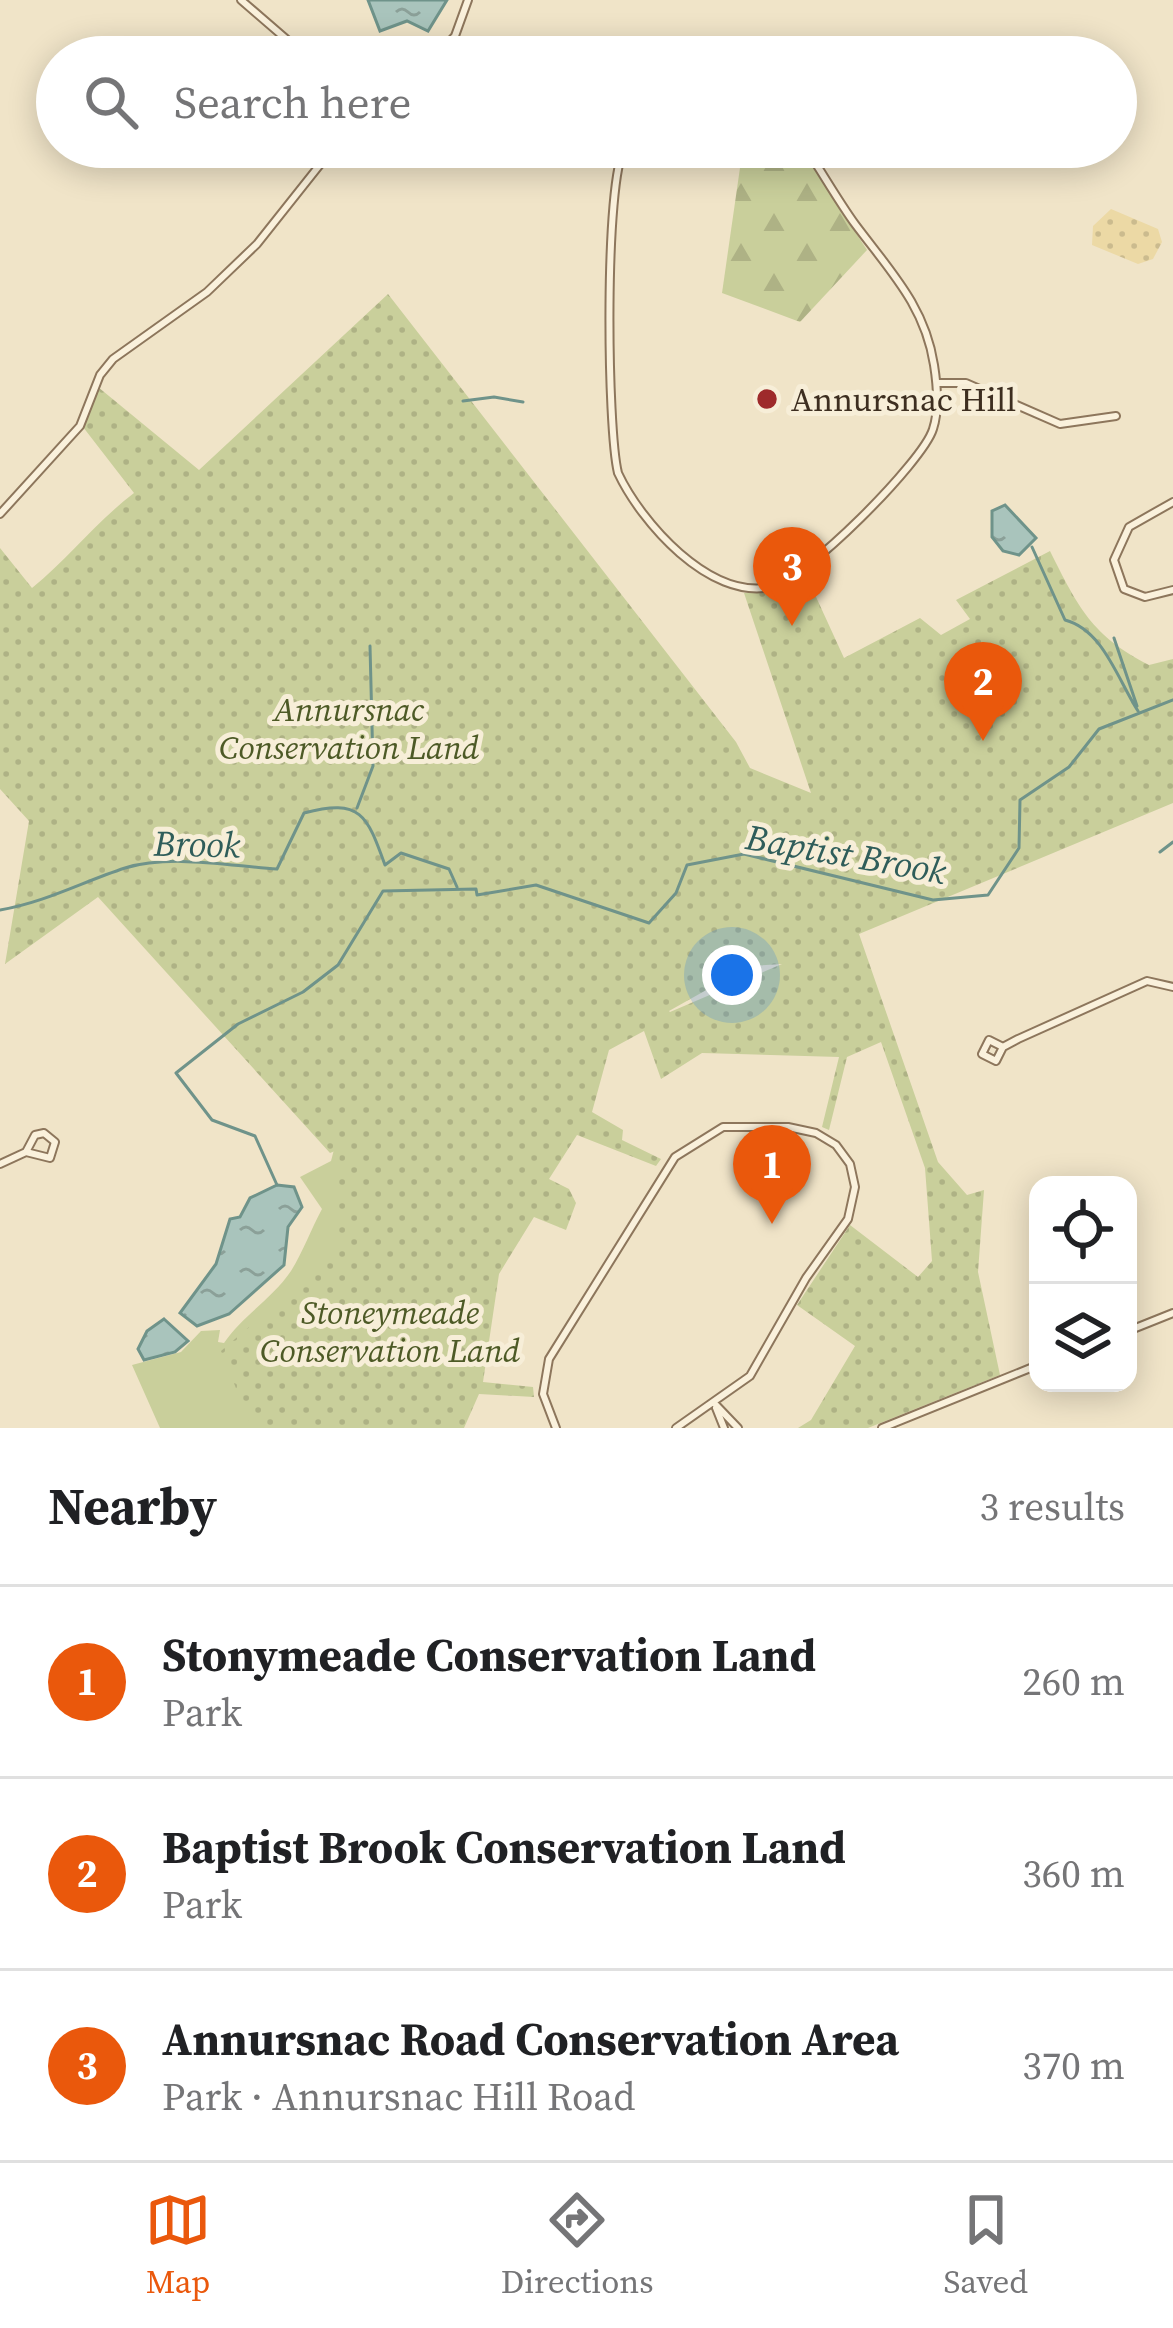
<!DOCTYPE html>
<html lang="en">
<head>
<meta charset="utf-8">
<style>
	:root { --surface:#fff; --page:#f2f2f2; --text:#202124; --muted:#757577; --line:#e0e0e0; --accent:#ea580c }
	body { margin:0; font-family:"Source Serif 4",serif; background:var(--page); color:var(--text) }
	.controls { position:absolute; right:36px; bottom:36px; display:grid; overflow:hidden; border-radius:24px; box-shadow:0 6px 30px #0003 }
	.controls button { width:108px; height:108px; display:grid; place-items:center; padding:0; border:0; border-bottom:3px solid var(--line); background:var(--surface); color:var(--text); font:60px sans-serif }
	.you { position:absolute; left:732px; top:975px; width:42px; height:42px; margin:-30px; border:9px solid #fff; border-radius:50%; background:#1a73e8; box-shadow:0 0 0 18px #1a73e833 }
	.badge { display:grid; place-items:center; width:78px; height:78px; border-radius:50%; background:var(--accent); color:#fff; font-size:39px; font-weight:700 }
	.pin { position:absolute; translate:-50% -99px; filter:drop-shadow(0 3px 6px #0008) }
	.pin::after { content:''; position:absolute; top:63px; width:42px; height:36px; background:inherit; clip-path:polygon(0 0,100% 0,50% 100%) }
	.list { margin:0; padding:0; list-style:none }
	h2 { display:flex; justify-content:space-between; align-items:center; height:156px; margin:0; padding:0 48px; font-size:51px }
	h2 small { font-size:39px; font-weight:400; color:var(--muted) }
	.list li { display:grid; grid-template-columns:78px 1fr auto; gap:36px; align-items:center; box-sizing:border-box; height:192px; padding:0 48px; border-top:3px solid var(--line) }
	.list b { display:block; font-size:45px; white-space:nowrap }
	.list p { margin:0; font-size:39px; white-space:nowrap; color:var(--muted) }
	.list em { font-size:39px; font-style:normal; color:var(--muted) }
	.icon { flex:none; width:66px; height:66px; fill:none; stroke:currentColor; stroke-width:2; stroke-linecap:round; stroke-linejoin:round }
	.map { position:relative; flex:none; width:1173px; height:1428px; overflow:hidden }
	.search { position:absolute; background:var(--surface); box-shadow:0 6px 30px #0003; left:36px; right:36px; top:36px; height:132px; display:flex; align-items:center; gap:30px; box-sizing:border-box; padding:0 42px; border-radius:66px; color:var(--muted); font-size:45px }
	.sheet { height:732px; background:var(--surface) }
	nav { display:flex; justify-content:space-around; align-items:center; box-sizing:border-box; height:168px; border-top:3px solid var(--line); background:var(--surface); font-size:33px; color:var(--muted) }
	nav a { display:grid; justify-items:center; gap:6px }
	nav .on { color:var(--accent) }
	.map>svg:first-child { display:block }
	.green { fill:#c9cf9b }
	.forest { fill:url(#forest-firs) }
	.sand { fill:url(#sand-dots) }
	.park { fill:url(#park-dots); fill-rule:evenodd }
	.water { fill:url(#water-ripples); stroke:#6f938a; stroke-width:3 }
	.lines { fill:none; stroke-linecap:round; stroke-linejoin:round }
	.stream { stroke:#6f938a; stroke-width:3 }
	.minor-casing { stroke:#8d765c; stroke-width:10 }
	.minor { stroke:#faf1dc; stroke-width:6 }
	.poi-dot { fill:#9e2a2b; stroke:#f7eed8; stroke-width:4.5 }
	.labels { text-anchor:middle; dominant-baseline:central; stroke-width:10; stroke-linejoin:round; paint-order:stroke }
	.poi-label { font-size:33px; fill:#3d2e20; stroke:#f7eed8; text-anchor:start }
	.park-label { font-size:33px; font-style:italic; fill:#4d5a26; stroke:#f7eed8 }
	.water-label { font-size:36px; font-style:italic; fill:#2f5d5a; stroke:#f7eed8 }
</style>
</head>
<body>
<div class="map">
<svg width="1173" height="1428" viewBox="0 0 1173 1428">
	<defs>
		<pattern id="forest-firs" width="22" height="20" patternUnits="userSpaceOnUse" patternTransform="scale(3)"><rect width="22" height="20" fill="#c9cf9b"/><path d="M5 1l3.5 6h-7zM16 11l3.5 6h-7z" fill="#aeb285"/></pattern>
		<pattern id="sand-dots" width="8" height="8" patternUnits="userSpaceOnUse" patternTransform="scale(3)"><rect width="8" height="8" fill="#ecd9a5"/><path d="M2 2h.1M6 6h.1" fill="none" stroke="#cbbb8e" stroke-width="1.8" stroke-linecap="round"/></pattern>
		<pattern id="park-dots" width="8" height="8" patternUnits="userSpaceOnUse" patternTransform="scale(3)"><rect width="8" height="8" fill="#c9cf9b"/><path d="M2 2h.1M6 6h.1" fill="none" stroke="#aeb285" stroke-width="1.8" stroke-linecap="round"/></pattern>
		<pattern id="water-ripples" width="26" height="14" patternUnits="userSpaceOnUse" patternTransform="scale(3)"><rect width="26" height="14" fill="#a9c4bc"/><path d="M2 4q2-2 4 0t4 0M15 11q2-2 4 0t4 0" fill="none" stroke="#8ba098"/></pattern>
	</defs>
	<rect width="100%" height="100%" fill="#f0e4c8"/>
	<!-- green -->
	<path class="green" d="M336,1142l47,18 -99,268h-124l-28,-63 49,-13 20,-21 19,-1 -2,12 6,1c19,-28 48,-44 67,-72 12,-19 20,-42 31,-62l-22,-32 31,-16z"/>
	<!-- forest -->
	<path class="forest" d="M743,147h57l67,103 -67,72 -78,-29z"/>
	<!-- sand -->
	<path class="sand" d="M1111,209l47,20 4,13 -9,17 -15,5 -46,-19 1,-19z"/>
	<!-- park -->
	<path class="park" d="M388,294l348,448 14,26 61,25 -67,-200 34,-3 28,-15 38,83 76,-40 21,17 29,-16 -14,-19 94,-49c28,56 42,85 99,114l24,-6v144l-314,131 79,228 29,33 17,-5 -6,82 22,103 -132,53h-70l13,-8 44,-74 -58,-41 53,-80 68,52 14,-16 -7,-93 -44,-126 -34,15 -18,73 -7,-3 17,-70 -137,-4 -41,26 -17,-48 -35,19 -17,62 31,18 -1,10 39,19 -5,7 -79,-31 -28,44 20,10 7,14 -10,27 -32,-13 -35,57 -16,108 50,5 1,10 -55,-3 -15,34h-212l-31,-77 112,-96 7,-106 -10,4 -232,-256 -93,67 24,-143 -29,-32v-241l32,40c37,-30 64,-66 102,-95l-51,-66 15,-40 101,83zM782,964l-112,48 -1,-1 80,-45z"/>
	<!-- water -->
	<path class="water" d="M368,0h79l-19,31 -21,-10 -27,10z
		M1005,505l31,33 -17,17 -16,-4 -11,-14v-26z
		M277,1185l17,2 8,20 -14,20 -4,38 -55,49 -32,12 -17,-13 36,-49 14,-45 10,-2 10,-19z
		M164,1319l24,22 -13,11 -31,8 -6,-11 9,-18z"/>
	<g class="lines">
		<!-- stream -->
		<path class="stream" d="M463,401l31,-4 29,5
			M1032,547l33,73c38,10 52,58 73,91
			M1114,638l23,68
			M357,808l16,-42 -3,-120
			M1160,852l13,-10
			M0,910c46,-8 82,-28 125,-42 46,-14 105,-2 152,1l27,-56c57,-15 63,2 81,52l16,-12 48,16 8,18
			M277,1185l-22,-49 -43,-16 -36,-47 62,-49 65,-32 35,-27 45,-74 93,-2 1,6 59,-10 113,38 27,-30 11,-28 57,-11 189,46 55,-5 31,-47 1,-48 49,-33 30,-38 74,-29"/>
		<!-- minor casing -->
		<g class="minor-casing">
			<path id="minor" d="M241,0l66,57
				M435,57l20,-21 13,-36
				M442,147l64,9 44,-9
				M625,147c-21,33 -18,281 -7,326 23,49 91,127 153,114 33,-6 152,-125 162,-158 6,-18 4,-45 1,-64 -9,-59 -44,-94 -79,-141 -18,-25 -33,-52 -50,-77
				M937,383h29l94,41 56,-8
				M1173,502l-44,25 -15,33 10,29 21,8 28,-7
				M0,514l80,-88 20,-51 13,-16 94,-67 50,-48 77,-97
				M1003,1047l-14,-7 -7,14 14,7 7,-14 15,-8 129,-58 26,6
				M0,1164l26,-12 9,-17 9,-2 11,9 -5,16 -24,-6
				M1128,1331l45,-18
				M716,1405l22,23
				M716,1408l8,20
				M556,1428l-13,-34 6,-35 126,-202 48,-30h65l28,6 20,12 14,19 5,23 -7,32 -42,59 -56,98 -74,52
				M882,1428l156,-63"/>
		</g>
		<!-- minor -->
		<use href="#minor" class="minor"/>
	</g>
	<!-- markers -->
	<circle class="poi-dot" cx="767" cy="399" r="12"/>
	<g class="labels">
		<!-- poi labels -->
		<g class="poi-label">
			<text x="791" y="399">Annursnac Hill</text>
		</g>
		<!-- park labels -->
		<g class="park-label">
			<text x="349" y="709">Annursnac<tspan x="349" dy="38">Conservation Land</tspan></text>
			<text x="390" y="1312">Stoneymeade<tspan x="390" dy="38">Conservation Land</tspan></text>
		</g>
		<!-- water labels -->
		<g class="water-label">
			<text transform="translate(197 844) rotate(1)">Brook</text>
			<text transform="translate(846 854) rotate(10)">Baptist Brook</text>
		</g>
	</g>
</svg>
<div class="controls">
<button><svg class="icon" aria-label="locate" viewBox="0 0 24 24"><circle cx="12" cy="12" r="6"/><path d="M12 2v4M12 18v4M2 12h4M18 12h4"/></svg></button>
<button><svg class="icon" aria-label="layers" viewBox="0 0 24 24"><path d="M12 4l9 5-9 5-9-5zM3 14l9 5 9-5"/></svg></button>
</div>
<div class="you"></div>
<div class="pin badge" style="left:772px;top:1224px">1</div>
<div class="pin badge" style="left:983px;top:741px">2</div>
<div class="pin badge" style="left:792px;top:626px">3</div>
<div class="search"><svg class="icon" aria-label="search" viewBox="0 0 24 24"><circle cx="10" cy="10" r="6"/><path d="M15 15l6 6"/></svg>Search here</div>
</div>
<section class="sheet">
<h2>Nearby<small>3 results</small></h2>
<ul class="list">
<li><span class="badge">1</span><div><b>Stonymeade Conservation Land</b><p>Park</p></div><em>260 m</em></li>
<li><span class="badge">2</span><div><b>Baptist Brook Conservation Land</b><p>Park</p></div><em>360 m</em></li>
<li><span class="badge">3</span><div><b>Annursnac Road Conservation Area</b><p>Park · Annursnac Hill Road</p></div><em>370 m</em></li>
</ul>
</section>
<nav>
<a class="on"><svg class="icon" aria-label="map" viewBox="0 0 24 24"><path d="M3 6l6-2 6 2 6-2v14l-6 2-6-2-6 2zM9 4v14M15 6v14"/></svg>Map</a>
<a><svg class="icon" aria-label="directions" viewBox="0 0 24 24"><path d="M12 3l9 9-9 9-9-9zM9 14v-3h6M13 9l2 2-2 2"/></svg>Directions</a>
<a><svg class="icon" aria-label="saved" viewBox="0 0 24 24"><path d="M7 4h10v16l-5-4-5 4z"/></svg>Saved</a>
</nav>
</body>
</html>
